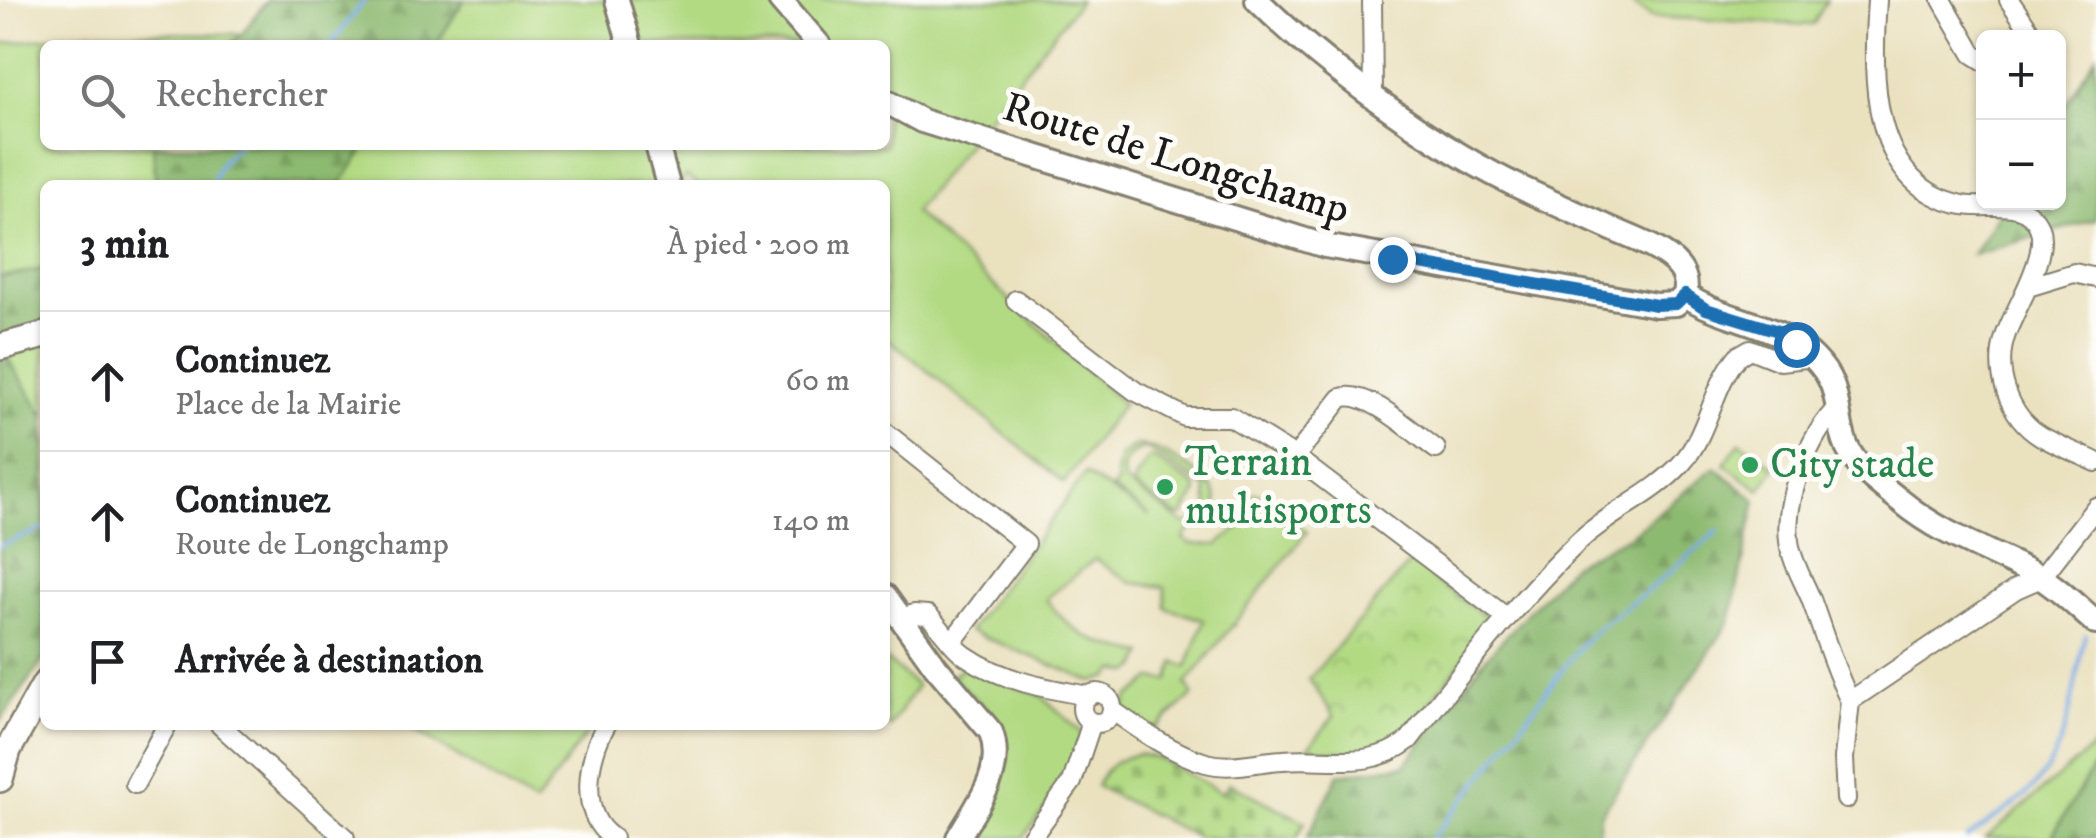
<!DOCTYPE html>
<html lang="fr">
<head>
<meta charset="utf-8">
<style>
	:root { --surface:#fff; --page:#f2f2f2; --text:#202124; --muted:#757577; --line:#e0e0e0 }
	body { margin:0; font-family:"IM FELL DW Pica",serif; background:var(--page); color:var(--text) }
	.controls { position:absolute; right:30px; top:30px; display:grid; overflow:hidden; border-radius:15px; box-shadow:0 2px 8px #0004 }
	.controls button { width:90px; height:90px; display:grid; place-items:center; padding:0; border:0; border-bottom:2px solid var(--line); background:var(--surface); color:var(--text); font:50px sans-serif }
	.stop { position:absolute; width:30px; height:30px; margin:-22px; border:8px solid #1f6fb2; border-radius:50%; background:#fff }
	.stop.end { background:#1f6fb2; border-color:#fff; box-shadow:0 2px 10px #0008 }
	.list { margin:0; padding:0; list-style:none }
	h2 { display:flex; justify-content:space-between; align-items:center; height:130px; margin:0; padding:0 40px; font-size:42px }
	h2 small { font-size:32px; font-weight:400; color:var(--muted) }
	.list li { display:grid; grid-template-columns:65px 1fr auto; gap:30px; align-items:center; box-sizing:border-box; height:140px; padding:0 40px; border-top:2px solid var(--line) }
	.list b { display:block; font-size:38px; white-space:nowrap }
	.list p { margin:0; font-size:32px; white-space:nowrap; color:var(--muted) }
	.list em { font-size:32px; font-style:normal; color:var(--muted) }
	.icon { flex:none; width:55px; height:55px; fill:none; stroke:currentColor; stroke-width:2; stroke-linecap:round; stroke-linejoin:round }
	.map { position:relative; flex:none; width:2096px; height:838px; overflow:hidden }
	.search { position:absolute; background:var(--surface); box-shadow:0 2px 8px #0004; left:40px; top:40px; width:850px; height:110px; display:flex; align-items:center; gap:25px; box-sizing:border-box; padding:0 35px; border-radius:15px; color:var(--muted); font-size:38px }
	.panel { position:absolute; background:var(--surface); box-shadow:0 2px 8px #0004; left:40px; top:180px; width:850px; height:550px; border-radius:15px }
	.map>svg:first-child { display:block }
	.grass { fill:#b2da83; stroke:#677b50; stroke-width:2.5; fill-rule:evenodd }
	.forest { fill:url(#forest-firs); stroke:#546b46; stroke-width:2.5 }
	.cemetery { fill:url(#cemetery-stones); stroke:#677b50; stroke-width:2.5 }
	.park { fill:url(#park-crowns); stroke:#677b50; stroke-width:2.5 }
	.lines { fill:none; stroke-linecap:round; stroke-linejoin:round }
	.stream { stroke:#7aaae5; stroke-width:4 }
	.minor-casing { stroke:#837e6e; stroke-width:22 }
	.tertiary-casing { stroke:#837e6e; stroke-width:28 }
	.secondary-casing { stroke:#837e6e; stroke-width:30 }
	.minor { stroke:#fff; stroke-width:18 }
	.tertiary { stroke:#fff; stroke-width:22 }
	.secondary { stroke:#fff; stroke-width:25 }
	.route { stroke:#1f6fb2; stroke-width:12 }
	.leisure-dot { fill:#2e9e5b; stroke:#fdfcf7; stroke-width:4 }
	.labels { text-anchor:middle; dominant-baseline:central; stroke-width:10; stroke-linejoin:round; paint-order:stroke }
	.street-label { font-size:42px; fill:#1c1c1c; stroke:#fdfcf7 }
	.leisure-label { font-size:42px; fill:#27864d; stroke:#fdfcf7; text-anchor:start }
</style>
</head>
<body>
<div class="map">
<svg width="2096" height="838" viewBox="0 0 2096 838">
	<defs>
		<pattern id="forest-firs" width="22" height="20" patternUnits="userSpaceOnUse" patternTransform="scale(2.5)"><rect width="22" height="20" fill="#8dba71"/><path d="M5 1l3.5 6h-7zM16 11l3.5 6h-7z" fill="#799f61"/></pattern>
		<pattern id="cemetery-stones" width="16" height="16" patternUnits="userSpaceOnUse" patternTransform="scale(2.5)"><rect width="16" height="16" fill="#b2da83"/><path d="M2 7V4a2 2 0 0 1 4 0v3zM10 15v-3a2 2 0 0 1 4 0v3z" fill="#98ba71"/></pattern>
		<pattern id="park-crowns" width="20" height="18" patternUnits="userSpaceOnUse" patternTransform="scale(2.5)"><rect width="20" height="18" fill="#b2da83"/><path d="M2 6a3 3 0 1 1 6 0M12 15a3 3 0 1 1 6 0" fill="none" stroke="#98ba71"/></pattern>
	</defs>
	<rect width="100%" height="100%" fill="#fdfcf7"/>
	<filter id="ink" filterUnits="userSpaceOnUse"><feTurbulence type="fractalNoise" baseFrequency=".01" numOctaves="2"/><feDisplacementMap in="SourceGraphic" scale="20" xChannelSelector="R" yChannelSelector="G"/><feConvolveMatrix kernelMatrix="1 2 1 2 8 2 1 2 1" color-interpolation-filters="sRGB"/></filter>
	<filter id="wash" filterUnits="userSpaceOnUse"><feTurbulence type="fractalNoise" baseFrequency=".0048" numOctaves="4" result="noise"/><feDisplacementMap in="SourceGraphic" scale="40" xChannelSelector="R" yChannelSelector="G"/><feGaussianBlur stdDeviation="2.25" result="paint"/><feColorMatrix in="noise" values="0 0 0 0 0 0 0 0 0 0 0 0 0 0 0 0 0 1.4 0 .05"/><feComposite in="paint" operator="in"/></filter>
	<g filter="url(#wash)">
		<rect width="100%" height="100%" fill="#eae1bf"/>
		<!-- grass -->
		<path class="grass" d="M464,0h616l-166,212 209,192 -59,79 -179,-147v-151h-187l-12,-9 -8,9h-338l27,-40h518v-100h-449z
			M1627,0h200l-14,25 -161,-8z
			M92,32l150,2 -14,11h-183v100h108l3,40h-111v84l-45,8v-233z
			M45,327v90l-39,-61z
			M1740,442l35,25 -15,23 -36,-26z
			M1136,445c20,0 75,31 80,51 3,11 -4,22 -11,30 -10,2 -17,3 -21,13l7,5 27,1 23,-19 4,-30 13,-3 49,39 -121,152 7,11 -37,34 -27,-8 -5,-13 5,-11 23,-18 17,1 6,-18 12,5 17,-47 -38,-12 -1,-21 -33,-4 -37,-24 -49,40c28,38 53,46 98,55l-7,14 -6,5 -16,-3 -6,7 -16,5 -124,-51 116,-157 65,42 -38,-27 6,-7 -2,-8 4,-18zM1142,449h6l58,39 2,23 -7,10 -16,3 -60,-42c-5,-16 2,-27 17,-33z
			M1149,458h5l42,29 1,5 -15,24 -5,-1 -43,-29v-5z
			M885,659l32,27 -27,40 -5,-3z
			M965,665l77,31 40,37 -13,45 -46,60h-50c17,-32 53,-83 24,-117 -13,-16 -31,-30 -46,-44z
			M406,725h187l-58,79z
			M2096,745v17l-45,76h-65z"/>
		<!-- forest -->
		<path class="forest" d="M267,0h197l-28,45h-208l14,-11z
			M2096,55v164l-123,36 32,-52 53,-1 1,-86z
			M153,145h214l-27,40h-184z
			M45,269v58l-39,29 39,61v240l-45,65v-445z
			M1715,467l41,33 -26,121 -130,194 -2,23h-291l32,-64 66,-9 77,-103 90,-97 60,-31z
			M2096,763v75h-45z"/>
		<!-- cemetery -->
		<path class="cemetery" d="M1138,754l19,4 66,35 6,-10 76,39 -8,16h-98l-103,-52c10,-20 20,-27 42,-32z"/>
		<!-- park -->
		<path class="park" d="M1414,558l22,15 -3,6 49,35 6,-6 7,5 -3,9 -87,112 -48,20 -49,-6 26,-32 -25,-37z"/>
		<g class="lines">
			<!-- stream -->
			<path class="stream" d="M330,45l35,-45
				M214,185c0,-19 12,-29 25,-40
				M0,546l45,-18
				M1432,838l52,-63 96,-129 20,-20 45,-33 73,-62
				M1967,838c22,-17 59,-39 74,-60 31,-41 32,-95 44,-143"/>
		</g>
	</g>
	<g filter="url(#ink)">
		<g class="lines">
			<!-- minor casing -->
			<g class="minor-casing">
				<path id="minor" d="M1372,0l1,94
					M1877,0c-5,74 -9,186 86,205 27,5 62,-9 76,22 5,13 0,31 -5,44 -8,22 -20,42 -28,63 -13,36 2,82 35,102 17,10 37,17 55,26
					M1942,0l31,54 11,7
					M2009,0l19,28v10
					M2028,287l46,-14 22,5
					M1016,300l119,91 50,26h46l64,40 211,160
					M1839,406c-30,29 -55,92 -50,135 2,19 15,41 22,58 13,35 22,68 39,102l166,-112 25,-11 55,-71
					M885,432l141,112 -74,98
					M1295,457l46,-59c25,-10 74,36 95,51
					M899,619l15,-5 14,1c13,12 23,31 38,41 36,25 82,33 123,40
					M1082 708a15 15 0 1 1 30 0a15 15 0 1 1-30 0Z
					M1112,710c28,20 60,43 94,53 26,7 51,-2 77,-3 45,-4 87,11 126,-20 54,-69 106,-137 169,-198 31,-30 74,-46 103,-78 28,-31 31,-77 57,-108l12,-7 30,12 34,-4
					M220,725l125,113
					M606,725c-18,31 -29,90 7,113
					M135,784l32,-59
					M1846,799l-2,-41 6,-57
					M1031,838l41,-56 20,-60"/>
			</g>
			<!-- tertiary casing -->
			<g class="tertiary-casing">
				<path id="tertiary" d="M617,0l13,45
					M780,0l39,45
					M1257,0c64,63 170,141 250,181 34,17 70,32 105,48 20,9 44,17 61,32 11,10 15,20 12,34
					M885,101l37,20 403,125 331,59 20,-1 9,-9
					M657,145l11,40
					M1685,295c41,27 94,27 129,63 28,28 20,50 31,84 7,24 39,45 57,60 41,34 89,49 134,73 22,12 41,32 60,48
					M885,596l51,71 55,65c14,40 -13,71 -33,106"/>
			</g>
			<!-- secondary casing -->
			<g class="secondary-casing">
				<path id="secondary" d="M0,347l45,-12
					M0,779l8,-29 37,-66"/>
			</g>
			<!-- minor -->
			<use href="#minor" class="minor"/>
			<!-- tertiary -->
			<use href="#tertiary" class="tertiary"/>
			<!-- secondary -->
			<use href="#secondary" class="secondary"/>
		</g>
	</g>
	<g class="lines" filter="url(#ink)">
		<!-- route -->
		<path class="route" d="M1392,259l264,46 20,-1 9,-9 21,14 72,22 18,13"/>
	</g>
	<!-- markers -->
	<g class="leisure-dot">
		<circle cx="1750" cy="465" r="10"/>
		<circle cx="1165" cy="487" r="10"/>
	</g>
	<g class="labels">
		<!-- street labels -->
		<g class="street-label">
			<text transform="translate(1176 159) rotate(17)">Route de Longchamp</text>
		</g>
		<!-- leisure labels -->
		<g class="leisure-label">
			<text x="1185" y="463">Terrain<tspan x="1185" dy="48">multisports</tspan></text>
			<text x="1770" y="465">City stade</text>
		</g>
	</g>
</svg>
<div class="controls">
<button>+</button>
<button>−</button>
</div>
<div class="stop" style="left:1796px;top:344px"></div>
<div class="stop end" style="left:1392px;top:259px"></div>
<div class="search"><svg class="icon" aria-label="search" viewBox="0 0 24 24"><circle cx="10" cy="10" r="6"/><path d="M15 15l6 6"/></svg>Rechercher</div>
<section class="panel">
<h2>3 min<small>À pied · 200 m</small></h2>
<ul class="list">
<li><svg class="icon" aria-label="ahead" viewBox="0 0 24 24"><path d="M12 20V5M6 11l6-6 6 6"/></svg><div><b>Continuez</b><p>Place de la Mairie</p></div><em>60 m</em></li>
<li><svg class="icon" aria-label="ahead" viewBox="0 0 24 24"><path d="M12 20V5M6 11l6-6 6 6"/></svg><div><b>Continuez</b><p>Route de Longchamp</p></div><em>140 m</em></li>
<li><svg class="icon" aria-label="arrive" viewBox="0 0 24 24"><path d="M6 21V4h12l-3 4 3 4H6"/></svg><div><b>Arrivée à destination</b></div></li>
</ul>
</section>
</div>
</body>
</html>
